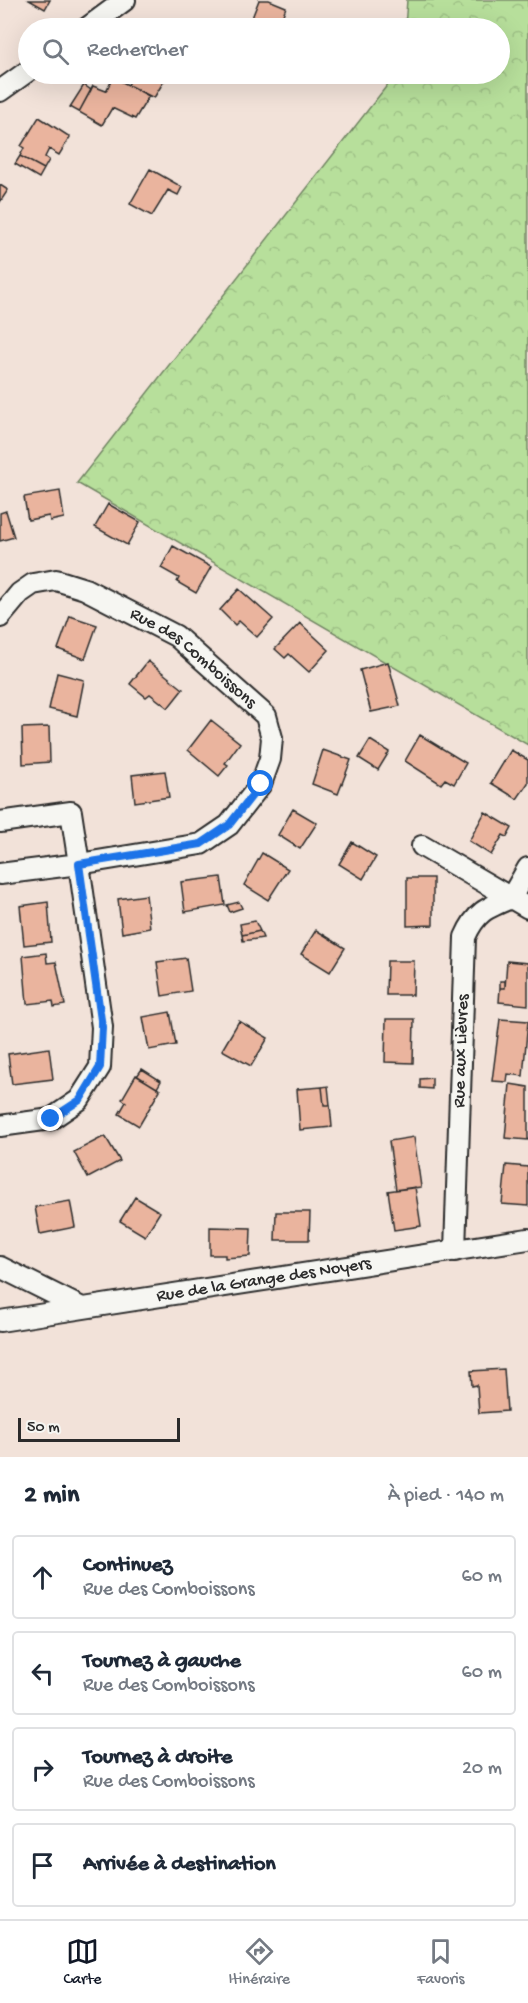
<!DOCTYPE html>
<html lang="fr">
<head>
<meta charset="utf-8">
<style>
	:root { --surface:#fff; --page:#f6f6f7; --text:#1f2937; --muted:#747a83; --line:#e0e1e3; --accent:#111827 }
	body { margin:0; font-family:"Gochi Hand",sans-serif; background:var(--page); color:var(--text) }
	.scale { position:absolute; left:18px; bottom:15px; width:162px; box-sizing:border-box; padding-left:6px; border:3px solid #2b2b2b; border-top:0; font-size:16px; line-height:21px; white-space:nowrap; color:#2b2b2b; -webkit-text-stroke:4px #f6f6f2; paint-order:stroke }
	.stop { position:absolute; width:18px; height:18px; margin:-14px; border:4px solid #1a73e8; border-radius:50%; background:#fff }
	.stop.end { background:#1a73e8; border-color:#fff; box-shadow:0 2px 6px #0008 }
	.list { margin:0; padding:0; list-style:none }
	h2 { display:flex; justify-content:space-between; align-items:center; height:78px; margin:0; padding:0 24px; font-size:26px }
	h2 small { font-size:20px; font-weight:400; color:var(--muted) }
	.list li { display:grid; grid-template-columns:39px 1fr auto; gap:18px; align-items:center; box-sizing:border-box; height:84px; margin:0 12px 12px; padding:0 12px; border:2px solid var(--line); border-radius:6px }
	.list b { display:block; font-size:22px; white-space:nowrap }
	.list p { margin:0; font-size:20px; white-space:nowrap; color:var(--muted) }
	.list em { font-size:20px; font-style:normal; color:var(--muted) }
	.icon { flex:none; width:33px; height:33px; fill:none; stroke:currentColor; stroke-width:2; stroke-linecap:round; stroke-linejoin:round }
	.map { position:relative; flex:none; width:528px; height:1457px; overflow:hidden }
	.search { position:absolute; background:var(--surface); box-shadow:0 6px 24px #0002; left:18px; right:18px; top:18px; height:66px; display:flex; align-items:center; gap:15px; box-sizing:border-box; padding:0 21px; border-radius:33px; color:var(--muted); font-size:22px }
	.sheet { height:462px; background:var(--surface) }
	nav { display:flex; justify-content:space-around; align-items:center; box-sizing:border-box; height:84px; border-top:2px solid var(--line); background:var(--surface); font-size:16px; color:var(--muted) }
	nav a { display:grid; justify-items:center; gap:3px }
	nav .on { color:var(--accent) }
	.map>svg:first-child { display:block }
	.forest { fill:url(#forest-crowns); stroke:#718563; stroke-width:1.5 }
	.building { fill:#eab49e; stroke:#2b2b2b; stroke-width:1.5 }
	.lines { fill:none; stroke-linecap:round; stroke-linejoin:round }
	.minor-casing { stroke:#2b2b2b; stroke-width:24 }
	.minor { stroke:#f6f6f2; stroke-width:20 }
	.route { stroke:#1a73e8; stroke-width:8 }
	.labels { text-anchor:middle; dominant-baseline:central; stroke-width:6; stroke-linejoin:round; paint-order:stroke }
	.street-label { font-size:18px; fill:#2b2b2b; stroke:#f6f6f2 }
</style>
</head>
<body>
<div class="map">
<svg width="528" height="1457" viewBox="0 0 528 1457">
	<defs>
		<pattern id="forest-crowns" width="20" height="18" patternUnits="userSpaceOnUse" patternTransform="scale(1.5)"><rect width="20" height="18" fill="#b7df9b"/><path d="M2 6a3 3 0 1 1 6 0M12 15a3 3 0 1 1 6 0" fill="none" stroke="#9ec086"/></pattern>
	</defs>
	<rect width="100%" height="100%" fill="#f2e2d9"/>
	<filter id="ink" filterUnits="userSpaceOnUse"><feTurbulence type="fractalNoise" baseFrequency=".0167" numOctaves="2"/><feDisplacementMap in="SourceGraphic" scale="12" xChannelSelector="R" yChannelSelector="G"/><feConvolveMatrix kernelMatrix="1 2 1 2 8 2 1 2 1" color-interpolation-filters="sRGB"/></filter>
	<g filter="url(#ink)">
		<!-- forest -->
		<path class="forest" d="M407,0h121v745l-451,-262 319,-409h104v-46h-95z"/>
		<!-- building -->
		<path class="building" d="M29,0h21l-5,9z
			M259,0h10l17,7 -8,21h-30z
			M134,74h34l-14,24 -26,-13z
			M113,77l36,19 -14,23 -23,-11 -10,17 -23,-13 14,-26 13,5z
			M84,85l7,5 -12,22 -9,-5z
			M39,117l31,20 -11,18 -10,-6 -4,8 4,3 -5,9 -24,-13 4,-8 -3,-2z
			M20,156l24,13 -5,9 -24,-14z
			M150,169l32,18 -4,8 -10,-5 -16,26 -22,-12z
			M0,185l8,5 -8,12z
			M60,491l4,27 -14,3 -1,-5 -21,4 -4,-23z
			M108,504l32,18 -13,23 -32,-18z
			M6,511l8,26 -14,4v-28z
			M173,546l38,21 -15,26 -19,-11 2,-4 -18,-10z
			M239,589l34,30 -16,18 -18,-16 -4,4 -15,-15z
			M70,616l27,9 -12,34 -27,-10z
			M300,623l29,27 -20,22 -20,-18 -4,4 -10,-9z
			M148,661l35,28 -15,19 -18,-14 -4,3 -16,-13z
			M388,662l12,44 -29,6 -11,-42z
			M57,673l27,7 -7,36 -28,-7z
			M211,720l29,23 -15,20 3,2 -9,11 -31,-26z
			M49,727l1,35 -27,2 -1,-36z
			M420,735l46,28 -12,21 -9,-5 -4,5 -36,-23z
			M370,740l19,12 -11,18 -19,-12z
			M323,750l28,10 -13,34 -26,-10z
			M511,750l17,10v23l-11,16 -26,-16z
			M165,771l4,26 -34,5 -3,-27z
			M293,809l24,14 -17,26 -22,-14z
			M485,812l27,16 -5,9 -4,-2 -12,20 -22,-14z
			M352,842l24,15 -13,22 -24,-15z
			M262,853l26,16 -20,31 -24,-15z
			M221,877l4,28 -40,7 -4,-30z
			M407,878h26v47l-26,1z
			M146,895l4,33 -28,5 -4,-34z
			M48,902l3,40 -27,3 -4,-39z
			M239,902l3,6 -12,4 -3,-7z
			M255,921l5,10 -18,4 -2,-11z
			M316,930l29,18 -15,24 -29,-18z
			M260,931l3,7 -20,3 -1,-6z
			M46,953l1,10 9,-1 9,43 -11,2 -1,-6 -26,3 -4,-48z
			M186,958l5,33 -29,5 -5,-34z
			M387,961h27l-1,34h-27z
			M507,961l21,2v42l-29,-3 1,-14h5z
			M500,981h5v7h-5z
			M170,1012l6,33 -27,5 -6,-33z
			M386,1019h28l-1,44 -28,-1z
			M500,1019l28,2 -5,55 -15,-2 -1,8 -15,-1z
			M239,1021l29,17 -17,28 -29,-16z
			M49,1048l4,31 -41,5 -4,-30z
			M142,1069l19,12 -4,7 -20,-12z
			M136,1075l24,15 -21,36 -20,-12 7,-12 -4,-3z
			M432,1078v11l-12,-1v-9z
			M510,1084l18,3v53l-23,-2z
			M328,1086l2,19h-6l-2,-18z
			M322,1087l2,18h6l2,22 -32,3 -3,-41z
			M105,1136l15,25 -32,17 -14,-26z
			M414,1137l7,50 -25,3 -7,-49z
			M506,1165l22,2v39l-26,-2z
			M415,1187l6,39 -27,4 -6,-39z
			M135,1197l25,15 -15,24 -25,-15z
			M70,1201l5,26 -35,7 -5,-27z
			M276,1212h34l-1,28h-34z
			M210,1227l41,1 -1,28 -25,2v-3h-15z
			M504,1369l3,42 -28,2 -2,-28 -5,1 -1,-15z"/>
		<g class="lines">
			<!-- minor casing -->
			<g class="minor-casing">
				<g id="minor">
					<path d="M87,28l38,-28"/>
					<path d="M0,91l28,-20"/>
					<path id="s1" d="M0,617l20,-24 13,-9 23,-4 29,9 91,47 90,80 6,22 -2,21 -9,25 -32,41 -28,19 -122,20 23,163 -2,40 -21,33 -28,19 -51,7"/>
					<path d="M0,822l71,-10 8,52 -79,10"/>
					<path d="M422,846l89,52 17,-30"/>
					<path id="s2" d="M455,1251l10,-314c11,-25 21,-29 46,-39l17,10"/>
					<path d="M0,1267l80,40"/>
					<path id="s3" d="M0,1321l528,-82"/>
				</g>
			</g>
			<!-- minor -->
			<use href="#minor" class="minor"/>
		</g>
	</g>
	<g class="lines" filter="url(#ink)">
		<!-- route -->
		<path class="route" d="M51,1119l29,-19 20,-33 2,-40 -23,-163 122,-20 28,-19 32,-41"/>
	</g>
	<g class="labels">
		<!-- street labels -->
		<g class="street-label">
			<text stroke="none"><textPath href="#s1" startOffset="230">Rue des Comboissons</textPath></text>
			<text stroke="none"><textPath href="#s2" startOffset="200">Rue aux Lièvres</textPath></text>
			<text stroke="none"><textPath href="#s3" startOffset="267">Rue de la Grange des Noyers</textPath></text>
		</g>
	</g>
</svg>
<div class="scale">50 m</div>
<div class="stop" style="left:261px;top:784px"></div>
<div class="stop end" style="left:51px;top:1119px"></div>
<div class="search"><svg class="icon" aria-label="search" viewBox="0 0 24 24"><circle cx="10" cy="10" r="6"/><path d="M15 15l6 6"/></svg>Rechercher</div>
</div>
<section class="sheet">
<h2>2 min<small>À pied · 140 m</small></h2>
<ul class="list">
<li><svg class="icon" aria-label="ahead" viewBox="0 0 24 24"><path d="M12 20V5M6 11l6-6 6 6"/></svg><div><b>Continuez</b><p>Rue des Comboissons</p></div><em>60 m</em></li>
<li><svg class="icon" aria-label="left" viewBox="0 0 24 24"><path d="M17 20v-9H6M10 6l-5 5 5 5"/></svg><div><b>Tournez à gauche</b><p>Rue des Comboissons</p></div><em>60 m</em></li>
<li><svg class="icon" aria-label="right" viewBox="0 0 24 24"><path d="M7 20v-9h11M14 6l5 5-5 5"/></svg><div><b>Tournez à droite</b><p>Rue des Comboissons</p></div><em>20 m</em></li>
<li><svg class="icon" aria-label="arrive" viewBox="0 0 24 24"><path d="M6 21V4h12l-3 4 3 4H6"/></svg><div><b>Arrivée à destination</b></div></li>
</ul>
</section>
<nav>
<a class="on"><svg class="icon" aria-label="map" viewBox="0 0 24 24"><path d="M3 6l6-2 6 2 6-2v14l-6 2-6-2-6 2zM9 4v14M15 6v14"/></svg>Carte</a>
<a><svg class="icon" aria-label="directions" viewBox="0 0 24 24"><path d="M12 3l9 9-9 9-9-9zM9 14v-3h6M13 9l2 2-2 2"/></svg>Itinéraire</a>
<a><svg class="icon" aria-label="saved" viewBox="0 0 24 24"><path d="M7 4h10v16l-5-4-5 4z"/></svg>Favoris</a>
</nav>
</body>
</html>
